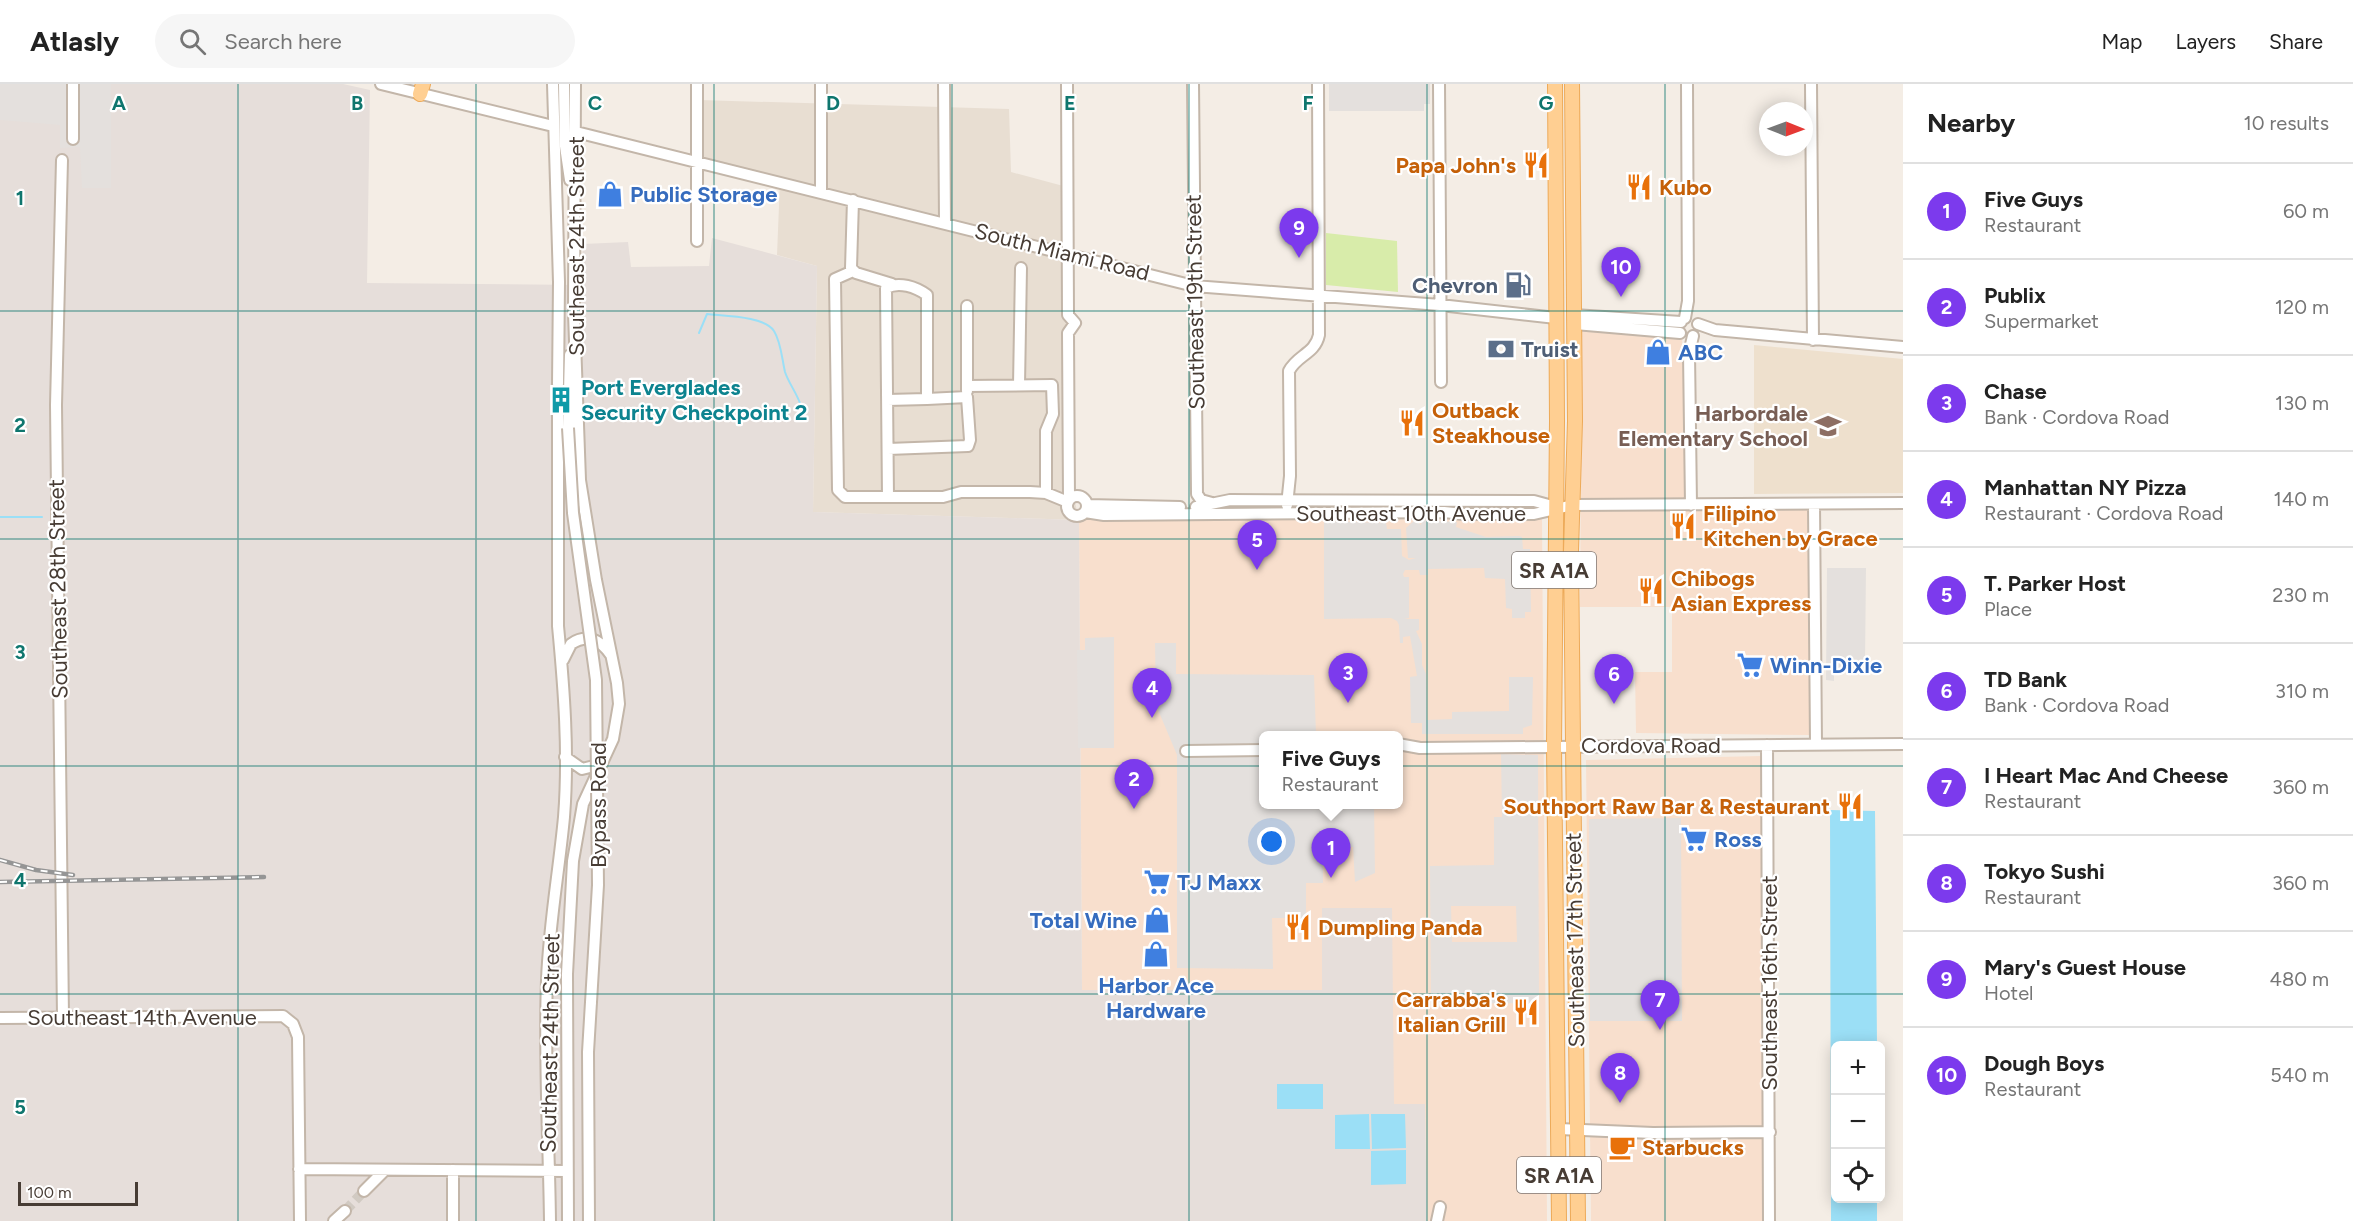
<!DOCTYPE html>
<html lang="en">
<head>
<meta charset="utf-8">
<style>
	:root { --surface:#fff; --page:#f6f6f6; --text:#222; --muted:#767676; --line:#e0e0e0; --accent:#7c3aed }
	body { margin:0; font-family:Figtree,sans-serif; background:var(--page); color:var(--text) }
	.controls { position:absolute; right:18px; bottom:18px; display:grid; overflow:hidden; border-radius:9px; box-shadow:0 3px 15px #0003 }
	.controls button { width:54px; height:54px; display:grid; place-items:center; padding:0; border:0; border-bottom:2px solid var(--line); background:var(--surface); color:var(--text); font:30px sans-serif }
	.compass { position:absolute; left:1759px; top:18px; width:54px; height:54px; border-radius:50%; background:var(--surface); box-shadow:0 3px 15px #0003; rotate:91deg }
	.scale { position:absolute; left:18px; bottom:15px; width:120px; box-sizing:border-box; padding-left:6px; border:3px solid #473c34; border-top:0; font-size:16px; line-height:21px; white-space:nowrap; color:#473c34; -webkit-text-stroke:4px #fff; paint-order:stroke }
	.you { position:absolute; left:1272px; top:758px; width:21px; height:21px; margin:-15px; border:4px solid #fff; border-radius:50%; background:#1a73e8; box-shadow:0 0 0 9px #1a73e833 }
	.badge { display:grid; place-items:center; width:39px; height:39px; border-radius:50%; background:var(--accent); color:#fff; font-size:20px; font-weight:700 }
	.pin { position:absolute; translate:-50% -50px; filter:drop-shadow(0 2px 3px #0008) }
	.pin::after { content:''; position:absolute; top:32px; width:21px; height:18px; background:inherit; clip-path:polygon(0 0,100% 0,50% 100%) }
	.popup { position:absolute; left:1259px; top:647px; width:144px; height:78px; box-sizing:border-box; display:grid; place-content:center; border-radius:9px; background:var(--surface); filter:drop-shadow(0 2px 4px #0005); font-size:20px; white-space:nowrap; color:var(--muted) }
	.popup b { font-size:22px; color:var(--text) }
	.popup::after { content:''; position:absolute; left:50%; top:100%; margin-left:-12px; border:12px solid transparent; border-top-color:var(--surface) }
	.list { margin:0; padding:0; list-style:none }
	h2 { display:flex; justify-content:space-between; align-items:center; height:78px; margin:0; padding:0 24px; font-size:26px }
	h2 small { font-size:20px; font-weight:400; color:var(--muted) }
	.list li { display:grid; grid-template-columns:39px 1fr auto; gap:18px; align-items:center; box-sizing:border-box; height:96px; padding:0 24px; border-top:2px solid var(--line) }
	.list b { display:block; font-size:22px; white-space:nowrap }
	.list p { margin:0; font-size:20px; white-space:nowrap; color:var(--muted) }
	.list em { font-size:20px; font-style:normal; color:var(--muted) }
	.icon { flex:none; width:33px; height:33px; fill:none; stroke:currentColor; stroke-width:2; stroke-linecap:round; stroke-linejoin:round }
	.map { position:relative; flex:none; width:1903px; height:1137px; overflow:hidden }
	header { display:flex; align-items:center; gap:36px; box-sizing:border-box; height:84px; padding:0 30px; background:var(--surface); border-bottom:2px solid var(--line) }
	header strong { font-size:28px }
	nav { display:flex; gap:33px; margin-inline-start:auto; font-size:21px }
	.search { width:420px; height:54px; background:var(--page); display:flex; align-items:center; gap:15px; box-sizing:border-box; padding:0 21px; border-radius:33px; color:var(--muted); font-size:22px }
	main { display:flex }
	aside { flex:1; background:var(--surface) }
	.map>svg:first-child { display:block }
	.residential { fill:#e8ded2 }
	.commercial { fill:#f8dfcd; fill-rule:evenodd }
	.industrial { fill:#e6deda }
	.education { fill:#eee0cd }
	.green { fill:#d8ecaa }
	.parking { fill:#e4e0dd; fill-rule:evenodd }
	.water { fill:#9bdff6 }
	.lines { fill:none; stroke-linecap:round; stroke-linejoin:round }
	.stream { stroke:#9bdff6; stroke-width:2 }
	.minor-tunnel { stroke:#d1cac2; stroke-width:10; stroke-dasharray:10 5; stroke-linecap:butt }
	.minor-casing { stroke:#c3b6a9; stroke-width:14 }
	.major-casing { stroke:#edaa59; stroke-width:16 }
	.minor { stroke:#fff; stroke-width:10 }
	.major { stroke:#ffcf92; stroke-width:14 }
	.rail-casing { stroke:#959595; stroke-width:4.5 }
	.rail { stroke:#fff; stroke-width:2; stroke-dasharray:7; stroke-linecap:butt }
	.minor-bridge-casing { stroke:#c3b6a9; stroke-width:14; stroke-linecap:butt }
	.minor-bridge { stroke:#fff; stroke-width:10 }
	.grid { fill:none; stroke:#0f766e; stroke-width:1.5; stroke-opacity:0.55 }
	.labels { text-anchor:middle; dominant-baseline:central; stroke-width:4.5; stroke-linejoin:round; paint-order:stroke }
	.shield { fill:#fff; stroke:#7e7671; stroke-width:1.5 }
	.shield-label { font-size:21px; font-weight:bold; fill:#473c34 }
	.food-label { font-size:22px; font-weight:bold; fill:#c56008; stroke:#fff; text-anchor:start }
	.shop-label { font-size:22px; font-weight:bold; fill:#366cbe; stroke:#fff; text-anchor:start }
	.street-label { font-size:22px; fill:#473c34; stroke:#fff }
	.service-label { font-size:22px; font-weight:bold; fill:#4e5e75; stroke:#fff; text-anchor:end }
	.culture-label { font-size:22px; font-weight:bold; fill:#0d838f; stroke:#fff; text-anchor:start }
	.education-label { font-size:22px; font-weight:bold; fill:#785e54; stroke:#fff; text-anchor:end }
	.grid-label { font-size:20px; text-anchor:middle; font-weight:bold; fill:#0f766e; stroke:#fff; stroke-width:4.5; stroke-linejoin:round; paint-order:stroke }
</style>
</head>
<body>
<header>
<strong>Atlasly</strong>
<div class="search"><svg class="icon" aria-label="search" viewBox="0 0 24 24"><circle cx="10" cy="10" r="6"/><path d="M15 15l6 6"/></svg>Search here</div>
<nav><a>Map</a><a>Layers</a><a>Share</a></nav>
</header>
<main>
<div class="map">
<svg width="1903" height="1137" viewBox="0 0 1903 1137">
	<rect width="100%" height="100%" fill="#f4ede5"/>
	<!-- residential -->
	<path class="residential" d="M699,16l310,9 2,63 56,15 2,288 10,45 -266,-8 4,-246 -40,-11 3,-74 -81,-22z"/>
	<!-- commercial -->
	<path class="commercial" d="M1582,243l100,6 4,174h125l-2,228 -173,-2 -1,-61h37v-65h-92z
		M1542,435l5,702h-120l-2,-117h-31l-71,-114h-241l-3,-470zM1264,652h134v68h-134z
		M1762,672l2,465h-173l-5,-461z"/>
	<!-- industrial -->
	<path class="industrial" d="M0,0h343l27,6 -3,193 214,2 2,-41 45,-2 3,25 78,-1 3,-28 105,28 -4,246 266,8 3,470h240v-82h70l2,196h31l2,117h-1427z"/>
	<!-- education -->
	<path class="education" d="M1754,261l149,14v134l-149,1z"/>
	<!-- green -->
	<path class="green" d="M1326,149l71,8 1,51 -72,-7z"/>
	<!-- parking -->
	<path class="parking" d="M0,0h111v104h-29l-2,-41 -20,1v-23l-60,-5z
		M1329,0h101v20h-6v7h-95z
		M1415,436l6,5 1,-5 35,2 -1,5 30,10 33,-1 3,1 1,12h7l1,63h-6v6h-13v-9l-6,-1 -1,-29 -20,-1 -1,-10 -56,1v6h-8l-1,-5h-14l-2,4 1,3h5v41l-5,1h15v11l-3,1 6,13v21l4,9 1,46 25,-1v-7l57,-1v-34h24l-1,48 -9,3v6h-101v-11h-11l-1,-46 7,-1 -7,-40 -7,1v6h-3l-1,-18 -2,-4 -6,-3 -67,1v-98l62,2 1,6h14l1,27 7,4 7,-2h-8l-2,-30z
		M1827,484h39l-1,95h-18l-1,7h-12v11l-8,-1z
		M1114,553v111h-36l-1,-98h8v-12z
		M1155,559h21v31l138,1 2,60 -52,1v68l54,1v4l56,-4 1,68 -20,9 -2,-35h-30v36h-17v35h-34l1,51 -96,-1v-213l-21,-50z
		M1501,670l37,1 1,248 -108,1 -1,-138 64,-1v-48h8zM1451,822h65l1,36h-65z
		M1681,734l1,203h-92l-1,-202z"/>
	<!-- water -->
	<path class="water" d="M1830,726l45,1 2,234 -41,1v152l41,1v22h-46z
		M1277,1000h46v25h-46z
		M1369,1030l1,35h-35v-34z
		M1371,1030h34l1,34 -34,1z
		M1406,1066v34l-35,1v-34z"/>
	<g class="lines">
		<!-- stream -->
		<path class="stream" d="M699,249l8,-19c16,2 58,2 67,17 7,11 8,28 11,41 4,12 12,21 16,34
			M0,433h42"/>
		<!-- minor-tunnel -->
		<path class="minor-tunnel" d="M558,300v31
			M345,1127l19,-20"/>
		<!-- minor casing -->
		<g class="minor-casing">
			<path id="minor" d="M73,0v55
				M381,0l172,42
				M553,0l6,198 -1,102
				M564,0l1,62 5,34
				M697,0v157
				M821,0v108
				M944,0l1,138
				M1067,0l1,231 7,8 -7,10 1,167
				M1193,0l4,410 4,6 11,3
				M1439,0l2,298
				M1811,0l2,256
				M576,48l618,154 246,19 116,13
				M62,76l-6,245 7,613
				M853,116l-2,68 5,5 36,11
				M853,187l-18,8 3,211 7,7h98l18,-5h69l16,1 22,9
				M967,222v85
				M1574,231l107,7
				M1685,234l3,-17 -1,-217
				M1575,240l105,9
				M1698,240l17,6 188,17
				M1019,301l2,-117
				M967,302l85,-1 1,29 -7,17v62
				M887,316l40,-1
				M568,344l2,-73
				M888,365l80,-3 2,-6 -3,-43 -40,2v-104c-11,-8 -28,-14 -41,-7l2,209
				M1067 422a10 10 0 1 1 20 0a10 10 0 1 1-20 0Z
				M1814,420l2,240
				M1087,421l93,2
				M1287,421l3,-29 -1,-105c8,-16 26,-17 30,-36l-1,-251
				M1691,421l-2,-152 4,-17
				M1196,423l34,-7 304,1 22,6
				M1085,428l19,3 340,-3 19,2h71l39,-9 330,-2
				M563,576l8,-16c16,-11 30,-4 40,11
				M1398,660l22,4 483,-4
				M1767,661l2,476
				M1186,667l78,-1
				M565,673l17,12 20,-5
				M0,934l283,-2 10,8 5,13 2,184
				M1559,1045l94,4 117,-1
				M299,1085l268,2
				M453,1086v51
				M364,1107l21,-21
				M334,1137l11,-10
				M550,1137c-1,-80 -6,-161 -3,-241 2,-55 12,-109 17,-163 5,-64 0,-128 -6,-191v-211
				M568,1137l-1,-247 6,-113 10,-57 30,-65 6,-35 -2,-21 -21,-103 -16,-100 -6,-167 1,-229
				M589,1137l-1,-169 3,-50
				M1437,1137l3,-14"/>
		</g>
		<!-- major casing -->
		<g class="major-casing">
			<path id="major" d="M1555,0l2,337 -3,325 5,475
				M1572,0l3,337 -4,130 7,670
				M420,10l3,-10"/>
		</g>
		<!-- minor -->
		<use href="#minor" class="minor"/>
		<!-- major -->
		<use href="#major" class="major"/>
		<!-- rail casing -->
		<g class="rail-casing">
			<path id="rail" d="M0,776l36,10 37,5
				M0,798l264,-5"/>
		</g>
		<!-- rail -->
		<use href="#rail" class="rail"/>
		<!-- minor-bridge casing -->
		<g class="minor-bridge-casing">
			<path id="minor-bridge" d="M568,344l5,85 23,167 2,205 -7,117"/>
		</g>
		<!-- minor-bridge -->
		<use href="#minor-bridge" class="minor-bridge"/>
	</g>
	<!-- grid -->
	<path class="grid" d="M238,0v1137M476,0v1137M714,0v1137M952,0v1137M1189,0v1137M1427,0v1137M1665,0v1137M0,227h1903M0,455h1903M0,682h1903M0,910h1903"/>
	<!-- icons -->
	<defs>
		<g id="restaurant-bare" transform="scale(2.07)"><path d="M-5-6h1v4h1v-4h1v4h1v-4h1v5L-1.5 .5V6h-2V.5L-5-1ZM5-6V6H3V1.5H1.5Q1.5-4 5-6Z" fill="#e8710a" stroke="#fff" stroke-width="2.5" paint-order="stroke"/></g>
		<g id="shop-bare" transform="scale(2.07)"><path d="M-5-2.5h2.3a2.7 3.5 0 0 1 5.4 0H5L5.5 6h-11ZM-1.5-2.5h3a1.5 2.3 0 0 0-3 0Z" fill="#3f7fe0" stroke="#fff" stroke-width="2.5" paint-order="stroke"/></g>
		<g id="fuel-bare" transform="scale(2.07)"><path d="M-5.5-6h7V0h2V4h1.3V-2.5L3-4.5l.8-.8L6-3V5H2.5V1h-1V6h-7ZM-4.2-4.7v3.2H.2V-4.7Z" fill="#5c6f8a" stroke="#fff" stroke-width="2.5" paint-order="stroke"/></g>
		<g id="bank-bare" transform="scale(2.07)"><path d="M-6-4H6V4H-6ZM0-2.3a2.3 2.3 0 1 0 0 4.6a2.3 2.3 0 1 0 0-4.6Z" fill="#5c6f8a" stroke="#fff" stroke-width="2.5" paint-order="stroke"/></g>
		<g id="building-bare" transform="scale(2.07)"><path d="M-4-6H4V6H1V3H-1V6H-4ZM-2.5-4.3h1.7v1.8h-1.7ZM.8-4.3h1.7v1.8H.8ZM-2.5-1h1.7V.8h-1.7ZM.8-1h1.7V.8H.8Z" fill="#0f9aa8" stroke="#fff" stroke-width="2.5" paint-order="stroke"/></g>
		<g id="school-bare" transform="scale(2.07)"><path d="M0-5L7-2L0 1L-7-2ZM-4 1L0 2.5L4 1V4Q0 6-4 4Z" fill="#8d6e63" stroke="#fff" stroke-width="2.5" paint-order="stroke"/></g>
		<g id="supermarket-bare" transform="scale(2.07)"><path d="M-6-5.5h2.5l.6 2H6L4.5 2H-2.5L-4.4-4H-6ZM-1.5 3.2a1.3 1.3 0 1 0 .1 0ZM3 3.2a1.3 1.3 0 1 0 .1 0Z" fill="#3f7fe0" stroke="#fff" stroke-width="2.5" paint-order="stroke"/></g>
		<g id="cafe-bare" transform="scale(2.07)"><path d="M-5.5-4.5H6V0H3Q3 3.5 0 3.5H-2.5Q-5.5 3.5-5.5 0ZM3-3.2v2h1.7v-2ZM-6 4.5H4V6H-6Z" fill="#e8710a" stroke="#fff" stroke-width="2.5" paint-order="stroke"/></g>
	</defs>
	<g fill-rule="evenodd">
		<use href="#restaurant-bare" x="1536" y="81"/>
		<use href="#restaurant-bare" x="1639" y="103"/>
		<use href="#shop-bare" x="610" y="110"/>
		<use href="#fuel-bare" x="1518" y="201"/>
		<use href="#bank-bare" x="1501" y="265"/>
		<use href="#shop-bare" x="1658" y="268"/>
		<use href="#building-bare" x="561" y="316"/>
		<use href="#restaurant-bare" x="1412" y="339"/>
		<use href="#school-bare" x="1828" y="342"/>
		<use href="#restaurant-bare" x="1683" y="442"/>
		<use href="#restaurant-bare" x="1651" y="507"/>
		<use href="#supermarket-bare" x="1750" y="581"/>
		<use href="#restaurant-bare" x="1850" y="722"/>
		<use href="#supermarket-bare" x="1694" y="755"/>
		<use href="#supermarket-bare" x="1157" y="798"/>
		<use href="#shop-bare" x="1157" y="836"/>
		<use href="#restaurant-bare" x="1298" y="843"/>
		<use href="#shop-bare" x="1156" y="870"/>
		<use href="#restaurant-bare" x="1526" y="928"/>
		<use href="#cafe-bare" x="1622" y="1063"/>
	</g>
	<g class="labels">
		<!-- shield labels -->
		<g class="shield">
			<rect x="1512" y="468" width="84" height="36" rx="4.5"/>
			<rect x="1517" y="1073" width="84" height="36" rx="4.5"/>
		</g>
		<g class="shield-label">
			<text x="1554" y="486">SR A1A</text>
			<text x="1559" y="1091">SR A1A</text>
		</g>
		<!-- food labels -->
		<g class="food-label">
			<text x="1516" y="81" text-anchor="end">Papa John's</text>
			<text x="1659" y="103">Kubo</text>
			<text x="1432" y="326">Outback<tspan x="1432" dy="25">Steakhouse</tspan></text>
			<text x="1703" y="429">Filipino<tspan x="1703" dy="25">Kitchen by Grace</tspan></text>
			<text x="1671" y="494">Chibogs<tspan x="1671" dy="25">Asian Express</tspan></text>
			<text x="1830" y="722" text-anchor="end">Southport Raw Bar &amp; Restaurant</text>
			<text x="1318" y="843">Dumpling Panda</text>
			<text x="1506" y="915" text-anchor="end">Carrabba's<tspan x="1506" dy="25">Italian Grill</tspan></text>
			<text x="1642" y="1063">Starbucks</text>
		</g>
		<!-- shop labels -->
		<g class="shop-label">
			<text x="630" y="110">Public Storage</text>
			<text x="1678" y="268">ABC</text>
			<text x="1770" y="581">Winn-Dixie</text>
			<text x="1714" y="755">Ross</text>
			<text x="1177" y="798">TJ Maxx</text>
			<text x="1137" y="836" text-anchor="end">Total Wine</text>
			<text x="1156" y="901" text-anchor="middle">Harbor Ace<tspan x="1156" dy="25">Hardware</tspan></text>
		</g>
		<!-- street labels -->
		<g class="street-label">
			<text transform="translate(576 162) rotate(-90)">Southeast 24th Street</text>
			<text transform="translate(1062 168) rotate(14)">South Miami Road</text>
			<text transform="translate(1195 218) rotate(-91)">Southeast 19th Street</text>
			<text x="1411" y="429">Southeast 10th Avenue</text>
			<text transform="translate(58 505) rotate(-91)">Southeast 28th Street</text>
			<text x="1651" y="661">Cordova Road</text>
			<text transform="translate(598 721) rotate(-90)">Bypass Road</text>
			<text transform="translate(1575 856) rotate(-91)">Southeast 17th Street</text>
			<text transform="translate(1769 899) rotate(-90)">Southeast 16th Street</text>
			<text x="142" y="933">Southeast 14th Avenue</text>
			<text transform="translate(550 959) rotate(-89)">Southeast 24th Street</text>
		</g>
		<!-- service labels -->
		<g class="service-label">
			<text x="1498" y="201">Chevron</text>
			<text x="1521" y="265" text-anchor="start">Truist</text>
		</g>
		<!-- culture labels -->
		<g class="culture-label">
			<text x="581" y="303">Port Everglades<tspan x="581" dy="25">Security Checkpoint 2</tspan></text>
		</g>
		<!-- education labels -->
		<g class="education-label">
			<text x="1808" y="329">Harbordale<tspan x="1808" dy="25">Elementary School</tspan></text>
		</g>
	</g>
	<g class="grid-label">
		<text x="119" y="26">A</text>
		<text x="357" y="26">B</text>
		<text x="595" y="26">C</text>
		<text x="833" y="26">D</text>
		<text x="1070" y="26">E</text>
		<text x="1308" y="26">F</text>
		<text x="1546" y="26">G</text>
		<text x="20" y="121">1</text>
		<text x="20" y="348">2</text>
		<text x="20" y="575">3</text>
		<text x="20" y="803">4</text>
		<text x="20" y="1030">5</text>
	</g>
</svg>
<div class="controls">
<button>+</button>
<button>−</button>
<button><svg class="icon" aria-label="locate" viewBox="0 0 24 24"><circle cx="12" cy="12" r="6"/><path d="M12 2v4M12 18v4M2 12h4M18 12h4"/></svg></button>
</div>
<svg class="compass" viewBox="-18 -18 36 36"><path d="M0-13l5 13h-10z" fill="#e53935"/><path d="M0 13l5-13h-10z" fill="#767676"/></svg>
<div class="scale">100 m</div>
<div class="you"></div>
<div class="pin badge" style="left:1331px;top:794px">1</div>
<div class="popup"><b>Five Guys</b>Restaurant</div>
<div class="pin badge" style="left:1134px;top:725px">2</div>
<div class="pin badge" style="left:1348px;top:619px">3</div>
<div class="pin badge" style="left:1152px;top:634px">4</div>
<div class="pin badge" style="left:1257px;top:486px">5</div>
<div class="pin badge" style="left:1614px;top:620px">6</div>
<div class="pin badge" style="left:1660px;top:946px">7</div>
<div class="pin badge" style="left:1620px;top:1019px">8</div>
<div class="pin badge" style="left:1299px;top:174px">9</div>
<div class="pin badge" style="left:1621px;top:213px">10</div>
</div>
<aside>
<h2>Nearby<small>10 results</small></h2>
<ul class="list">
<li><span class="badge">1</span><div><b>Five Guys</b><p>Restaurant</p></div><em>60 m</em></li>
<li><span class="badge">2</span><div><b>Publix</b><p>Supermarket</p></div><em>120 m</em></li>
<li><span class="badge">3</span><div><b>Chase</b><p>Bank · Cordova Road</p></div><em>130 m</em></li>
<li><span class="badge">4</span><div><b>Manhattan NY Pizza</b><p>Restaurant · Cordova Road</p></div><em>140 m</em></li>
<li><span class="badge">5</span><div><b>T. Parker Host</b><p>Place</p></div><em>230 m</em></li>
<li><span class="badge">6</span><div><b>TD Bank</b><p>Bank · Cordova Road</p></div><em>310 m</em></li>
<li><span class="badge">7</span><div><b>I Heart Mac And Cheese</b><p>Restaurant</p></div><em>360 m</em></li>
<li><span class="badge">8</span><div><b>Tokyo Sushi</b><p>Restaurant</p></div><em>360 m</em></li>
<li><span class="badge">9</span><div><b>Mary's Guest House</b><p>Hotel</p></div><em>480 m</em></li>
<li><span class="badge">10</span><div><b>Dough Boys</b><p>Restaurant</p></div><em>540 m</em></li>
</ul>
</aside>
</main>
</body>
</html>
